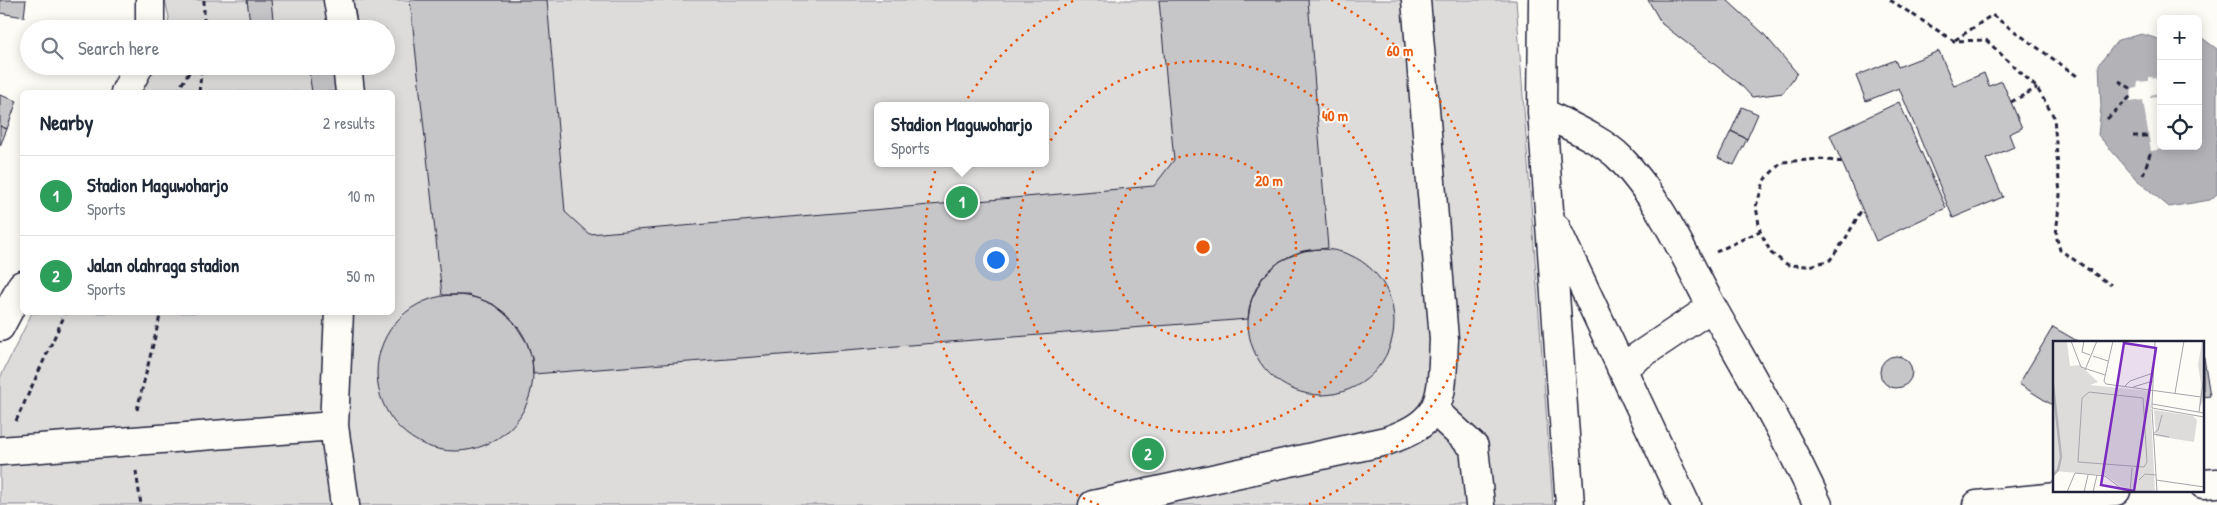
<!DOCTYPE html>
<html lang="en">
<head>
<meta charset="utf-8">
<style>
	:root { --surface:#fff; --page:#f6f6f7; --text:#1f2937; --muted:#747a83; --line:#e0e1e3; --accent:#1a73e8 }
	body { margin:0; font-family:"Patrick Hand",sans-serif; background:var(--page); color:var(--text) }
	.controls { position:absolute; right:15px; top:15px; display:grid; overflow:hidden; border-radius:8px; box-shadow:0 2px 12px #0003 }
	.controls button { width:45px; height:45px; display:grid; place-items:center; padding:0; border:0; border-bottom:1px solid var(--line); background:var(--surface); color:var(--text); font:25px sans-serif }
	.you { position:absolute; left:995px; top:259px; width:18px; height:18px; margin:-12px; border:4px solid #fff; border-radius:50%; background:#1a73e8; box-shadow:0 0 0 8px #1a73e833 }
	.badge { display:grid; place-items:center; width:32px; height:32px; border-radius:50%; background:var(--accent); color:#fff; font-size:16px; font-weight:700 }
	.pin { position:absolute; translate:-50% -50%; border:2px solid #fff; box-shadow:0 1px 5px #0006 }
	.popup { position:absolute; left:874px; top:102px; width:175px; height:65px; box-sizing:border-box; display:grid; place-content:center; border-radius:8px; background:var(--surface); filter:drop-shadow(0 1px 4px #0005); font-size:16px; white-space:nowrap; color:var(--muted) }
	.popup b { font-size:19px; color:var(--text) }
	.popup::after { content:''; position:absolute; left:50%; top:100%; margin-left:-10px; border:10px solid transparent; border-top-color:var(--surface) }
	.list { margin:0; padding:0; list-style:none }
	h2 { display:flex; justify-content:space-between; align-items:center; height:65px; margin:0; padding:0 20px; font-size:21px }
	h2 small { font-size:16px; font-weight:400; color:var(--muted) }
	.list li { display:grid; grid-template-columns:32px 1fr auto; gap:15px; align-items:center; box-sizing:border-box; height:80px; padding:0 20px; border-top:1px solid var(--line) }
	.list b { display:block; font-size:19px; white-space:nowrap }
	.list p { margin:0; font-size:16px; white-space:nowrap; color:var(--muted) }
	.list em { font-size:16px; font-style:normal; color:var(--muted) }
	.icon { flex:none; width:28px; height:28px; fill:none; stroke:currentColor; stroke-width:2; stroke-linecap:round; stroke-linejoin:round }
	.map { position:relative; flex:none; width:2217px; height:505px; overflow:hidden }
	.search { position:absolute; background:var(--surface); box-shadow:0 2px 12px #0003; left:20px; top:20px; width:375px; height:55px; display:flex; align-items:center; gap:12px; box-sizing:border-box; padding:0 18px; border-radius:28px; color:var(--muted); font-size:19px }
	.panel { position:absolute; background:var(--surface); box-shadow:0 2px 12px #0003; left:20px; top:90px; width:375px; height:225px; border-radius:8px }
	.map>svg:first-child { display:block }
	.green { fill:#dddcdb; stroke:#807f8b; fill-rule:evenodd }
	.water { fill:#b2b2b7; stroke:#787885 }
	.pier { fill:#fdfcf7 }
	.building { fill:#c6c6c8; stroke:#22223b }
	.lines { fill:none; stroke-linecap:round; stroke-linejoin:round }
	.minor-casing { stroke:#22223b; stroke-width:31 }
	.path { stroke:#22223b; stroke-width:3; stroke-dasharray:5 4; stroke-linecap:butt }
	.minor { stroke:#fdfcf7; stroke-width:28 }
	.ring { fill:none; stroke:#e8590c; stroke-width:2.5; stroke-dasharray:2.5 5 }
	.inset-river { fill:none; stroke:#b2b2b7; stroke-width:2.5 }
	.inset-road { fill:none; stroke:#a5a5ac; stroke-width:1 }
	.view { fill:#7b2cbf; fill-opacity:0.15; stroke:#7b2cbf; stroke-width:2.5 }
	.inset-edge { fill:none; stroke:#22223b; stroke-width:2.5 }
	.centre { fill:#e8590c; stroke:#fdfcf7; stroke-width:2.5 }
	.ring-label { font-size:15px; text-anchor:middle; font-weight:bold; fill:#e8590c; stroke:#fdfcf7; stroke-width:4; stroke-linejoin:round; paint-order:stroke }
</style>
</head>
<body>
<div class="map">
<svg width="2217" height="505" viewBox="0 0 2217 505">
	<rect width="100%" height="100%" fill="#fdfcf7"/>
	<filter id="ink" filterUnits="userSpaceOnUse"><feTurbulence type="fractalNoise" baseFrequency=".02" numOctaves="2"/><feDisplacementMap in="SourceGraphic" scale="10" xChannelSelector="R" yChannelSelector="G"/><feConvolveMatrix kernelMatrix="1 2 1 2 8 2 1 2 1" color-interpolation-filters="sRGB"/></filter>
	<g filter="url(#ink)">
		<!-- green -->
		<path class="green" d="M165,0h1351l37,505h-1553v-127l32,-65 360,-1v-220h-254l13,-26h235v-37h-219l2,-12zM878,106h168v57h-168z"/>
		<!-- water -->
		<path class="water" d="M2142,34l19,6v106h37v-111l19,14v145l-7,6 -41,7 -33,-28 -38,-44 3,-28 -2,-43 19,-24z"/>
		<!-- pier -->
		<path class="pier" d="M2148,77l13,1v14l-10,3 -1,3 11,-2v50l3,3 -13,2 -8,-51 -13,2 2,-13 5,-1 1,-6 10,-1z"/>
		<!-- building -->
		<path class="building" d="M0,0h26l-2,17 -24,-4z
			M247,0h24l3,29h-23z
			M410,0h137l18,212 24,22 565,-48 20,-26 -15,-160h149l20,248 -25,3 -23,10 -18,17 -11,23 -3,18 -715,55 -1,-16 -5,-15 -14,-22 -20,-17 -25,-9h-26z
			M1648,0h79l36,33 34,40 -14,20 -31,4 -12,-13 -78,-60z
			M1939,51l15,35 30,-13 5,13 13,-5 20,47 -13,6 5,13 -28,12 17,38 -50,21 -54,-130 -33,13 -10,-25 39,-16 3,7z
			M308,66h28l3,26h-27z
			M0,95l17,6 -10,28 -7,-3z
			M1899,102l47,106 -70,33 -46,-106z
			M1742,107l16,7 -11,25 -16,-8z
			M0,126l7,3 -7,17z
			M1731,131l16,8 -13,26 -16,-7z
			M1248 322a73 73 0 1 1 146 0a73 73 0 1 1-146 0Z
			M377 373a78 78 0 1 1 156 0a78 78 0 1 1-156 0Z
			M2053,327l26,15h-25v64l-35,-22z
			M2203,352l7,44 -7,1z
			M1880 372a16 16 0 1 1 32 0a16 16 0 1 1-32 0Z"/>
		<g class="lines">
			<!-- minor casing -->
			<g class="minor-casing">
				<path id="minor" d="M150,0v29
					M338,0l5,29
					M1543,0l-1,112 28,393
					M347,66l3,26
					M125,92l14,-26
					M1542,112c23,12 61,28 78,46 40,41 64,97 91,147 37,66 76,131 107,200
					M1556,228l130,277
					M339,312l-5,114 11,79
					M0,327l22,-42
					M1621,368l91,-61
					M1435,411l39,36 6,58
					M0,451l334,-25
					M2203,484l14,-1
					M1093,505l293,-64c61,-20 55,-45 58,-102l-28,-339
					M1977,505l139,-14"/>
			</g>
			<!-- path -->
			<path class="path" d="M204,0v29
				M1890,0l64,41 32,-1 51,48 17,29 6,78 -4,40 4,15 51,35
				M1955,40l37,-25 85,61
				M2119,81l13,8
				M177,92l16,-26
				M199,92l3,-26
				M2011,102l26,-14
				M2107,119l24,-23
				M2133,136h16
				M1842,162l-21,-3 -39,3 -17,17 -9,27 4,25 11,22 17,12 22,1 20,-6 16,-22 16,-29
				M2143,175l8,-24
				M1716,252l44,-21
				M137,410l24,-98
				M16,421l50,-109
				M136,471l5,34"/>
			<!-- minor -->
			<use href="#minor" class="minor"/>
		</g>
	</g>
	<!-- distance rings -->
	<g class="ring">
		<circle cx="1203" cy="247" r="93"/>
		<circle cx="1203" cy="247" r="186"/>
		<path d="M1099 505A278 278 0 0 1 1075 0M1331 0A278 278 0 0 1 1307 505"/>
	</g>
	<!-- overview -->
	<g transform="translate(2053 341)">
		<rect width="151" height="151" fill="#fdfcf7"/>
		<path d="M149,0h2v59l-5,8 2,-24 -3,-19zM0,1h14l3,24 10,-1 18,17 -8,3 60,6 5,101h-26l-24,-17 -52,-4zM101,69l39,6 4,4 -3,22 -38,-6z" fill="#dddcdb"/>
		<path class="inset-river" d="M0,44l8,72 -3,13 -5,5"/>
		<path class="inset-road" d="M18,0l10,26 24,8M31,0l-2,11 8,3M60,0l-9,40 2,3 95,13M40,15l15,5M32,29l12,-29M71,46l6,-6 23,-8M80,46l20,-6M36,51l54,6 4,64 -3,5 -66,-5 4,-64zM122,52l9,-52M99,63l3,-63M99,68l5,83M146,71l5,-36M151,72l-52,-9v4l52,9M100,93l5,-4 4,-15M100,93l16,3M86,139l6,-6 11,1M103,139l48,7M14,151l8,-19 30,3 21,16M31,151l4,-17M40,151l4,-17M77,151l2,-24"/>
		<path class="view" d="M71,2l32,5 -22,143 -33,-6z"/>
		<rect width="151" height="151" class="inset-edge"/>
	</g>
	<circle cx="1203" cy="247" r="8" class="centre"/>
	<g class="ring-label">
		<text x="1400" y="56">60 m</text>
		<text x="1335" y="121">40 m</text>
		<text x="1269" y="186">20 m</text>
	</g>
</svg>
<div class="controls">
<button>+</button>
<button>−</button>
<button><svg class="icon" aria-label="locate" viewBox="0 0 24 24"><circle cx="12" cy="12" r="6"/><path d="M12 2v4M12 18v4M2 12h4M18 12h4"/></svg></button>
</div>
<div class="you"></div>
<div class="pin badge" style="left:962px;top:202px;background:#2e9e5b">1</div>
<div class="popup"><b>Stadion Maguwoharjo</b>Sports</div>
<div class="pin badge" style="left:1148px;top:454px;background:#2e9e5b">2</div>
<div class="search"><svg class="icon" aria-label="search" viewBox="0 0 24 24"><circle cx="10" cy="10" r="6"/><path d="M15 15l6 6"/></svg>Search here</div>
<section class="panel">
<h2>Nearby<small>2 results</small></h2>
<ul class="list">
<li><span class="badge" style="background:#2e9e5b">1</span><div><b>Stadion Maguwoharjo</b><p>Sports</p></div><em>10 m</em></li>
<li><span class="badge" style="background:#2e9e5b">2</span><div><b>Jalan olahraga stadion</b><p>Sports</p></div><em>50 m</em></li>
</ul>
</section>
</div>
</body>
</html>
